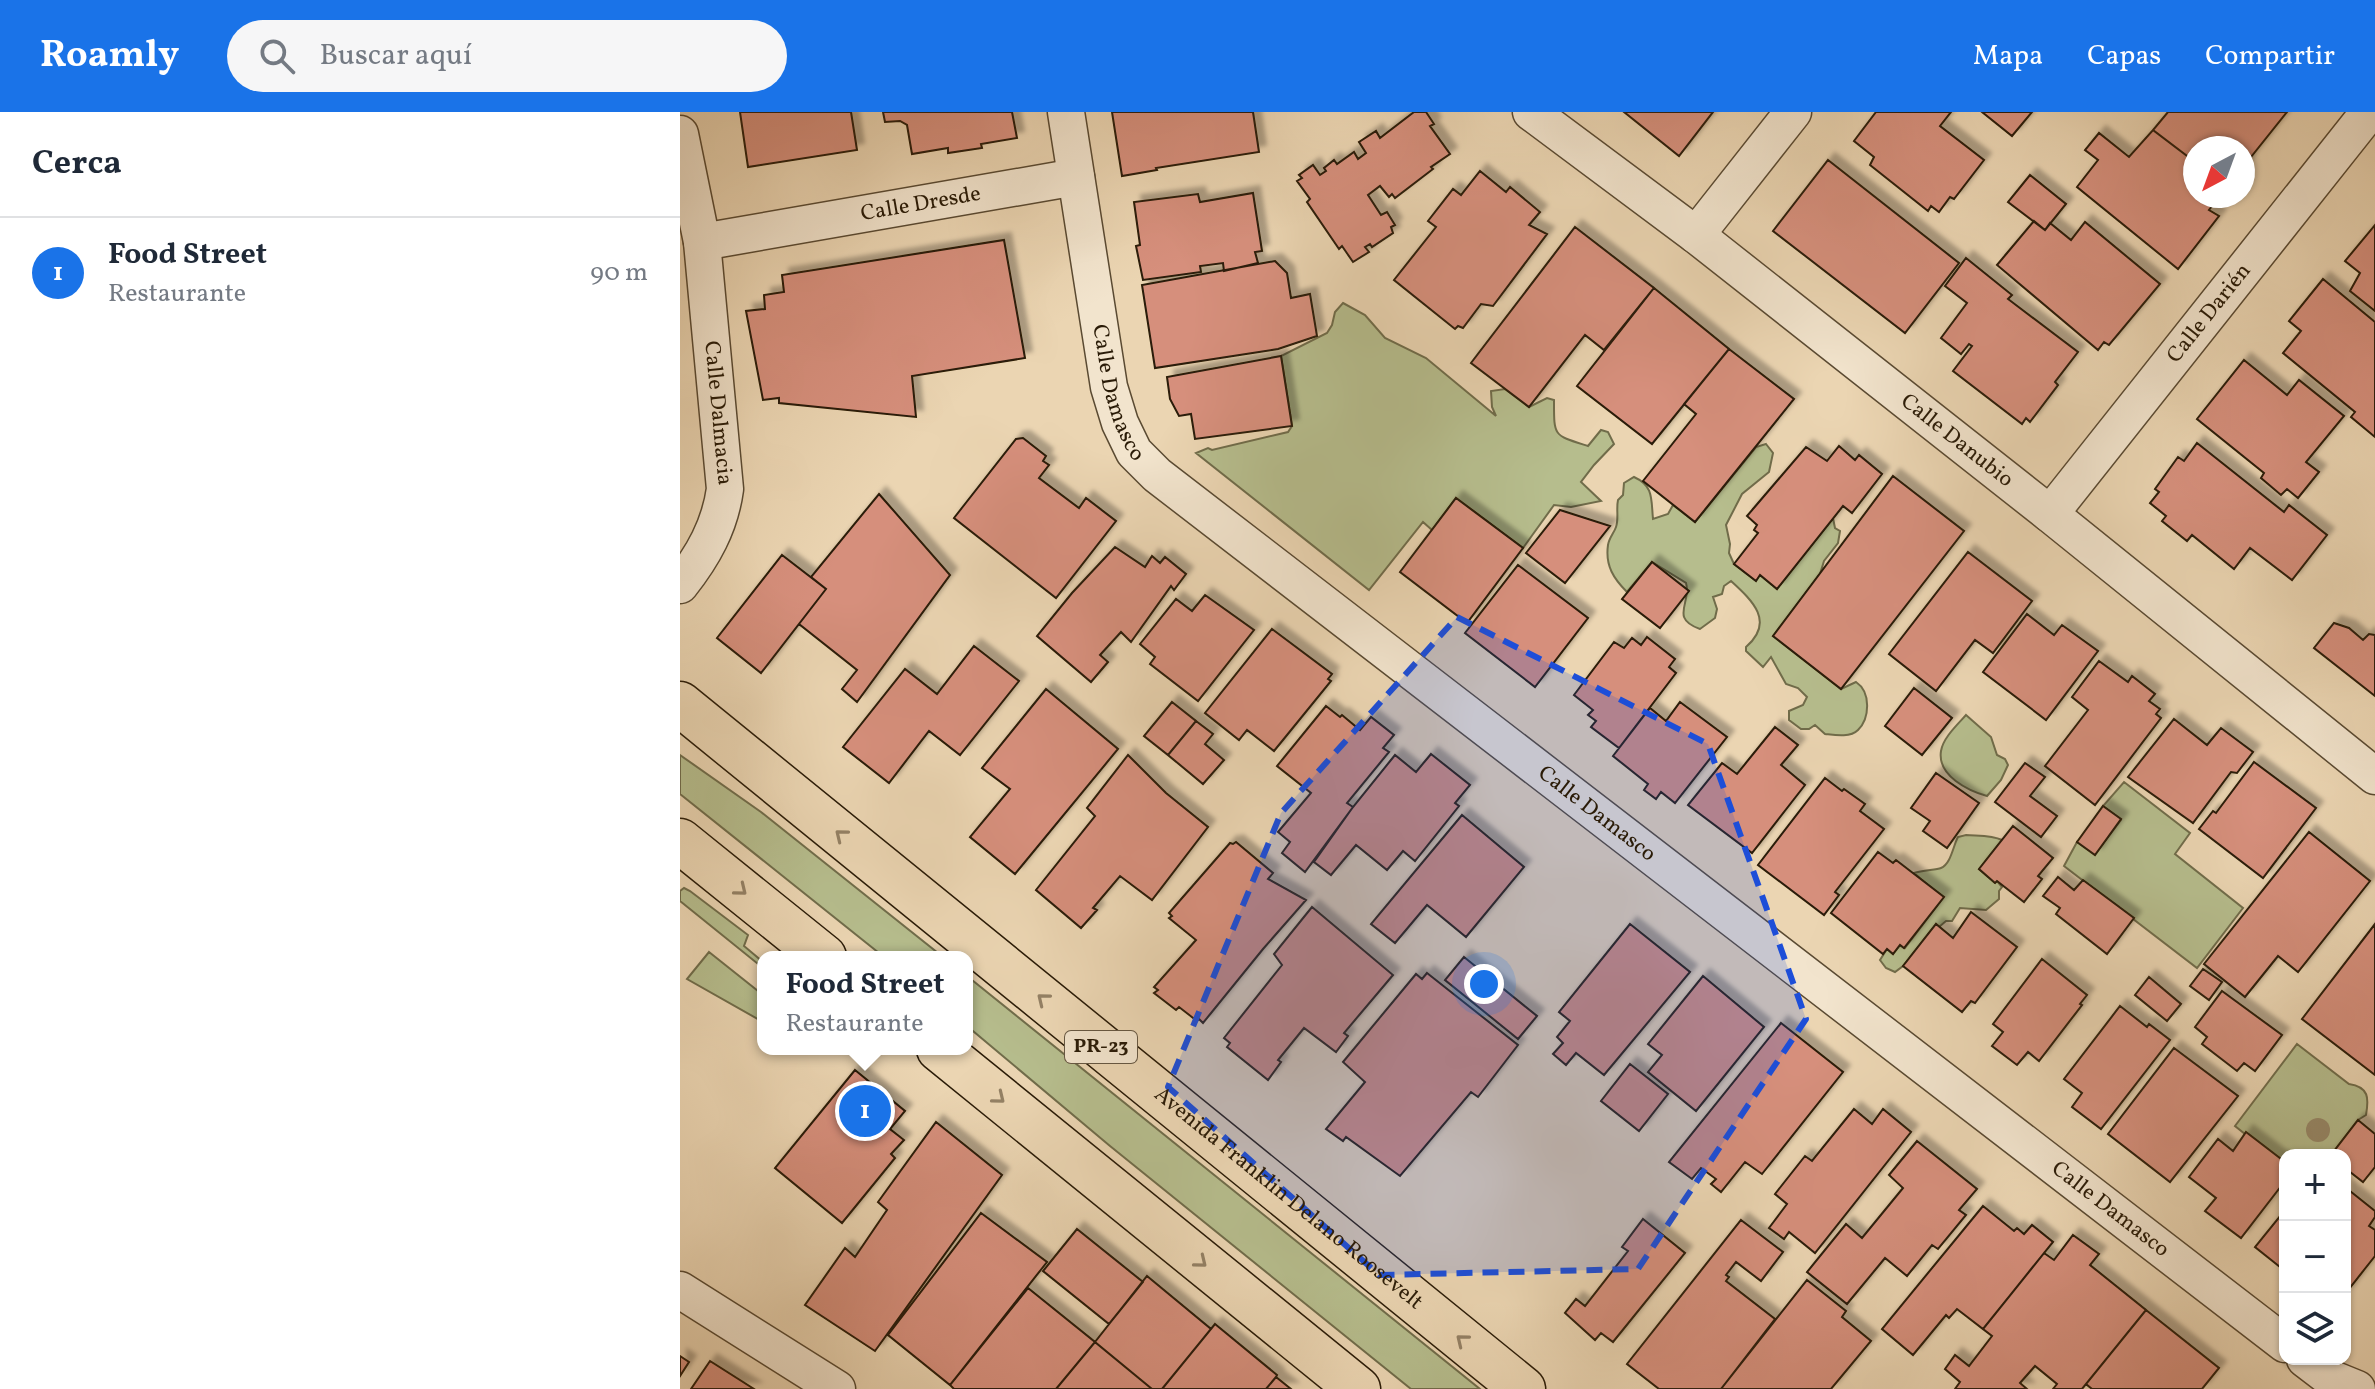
<!DOCTYPE html>
<html lang="es">
<head>
<meta charset="utf-8">
<style>
	:root { --surface:#fff; --page:#f6f6f7; --text:#1f2937; --muted:#747a83; --line:#e0e1e3; --accent:#1a73e8 }
	body { margin:0; font-family:Vollkorn,serif; background:var(--page); color:var(--text) }
	.controls { position:absolute; right:24px; bottom:24px; display:grid; overflow:hidden; border-radius:16px; box-shadow:0 2px 6px #0004 }
	.controls button { width:72px; height:72px; display:grid; place-items:center; padding:0; border:0; border-bottom:2px solid var(--line); background:var(--surface); color:var(--text); font:40px sans-serif }
	.compass { position:absolute; left:1503px; top:24px; width:72px; height:72px; border-radius:50%; background:var(--surface); box-shadow:0 2px 6px #0004; rotate:221deg }
	.you { position:absolute; left:804px; top:872px; width:28px; height:28px; margin:-20px; border:6px solid #fff; border-radius:50%; background:#1a73e8; box-shadow:0 0 0 12px #1a73e833 }
	.badge { display:grid; place-items:center; width:52px; height:52px; border-radius:50%; background:var(--accent); color:#fff; font-size:26px; font-weight:700 }
	.pin { position:absolute; translate:-50% -50%; border:4px solid #fff; box-shadow:0 2px 8px #0006 }
	.popup { position:absolute; left:77px; top:839px; width:216px; height:104px; box-sizing:border-box; display:grid; place-content:center; border-radius:16px; background:var(--surface); filter:drop-shadow(0 2px 6px #0005); font-size:26px; white-space:nowrap; color:var(--muted) }
	.popup b { font-size:30px; color:var(--text) }
	.popup::after { content:''; position:absolute; left:50%; top:100%; margin-left:-16px; border:16px solid transparent; border-top-color:var(--surface) }
	.list { margin:0; padding:0; list-style:none }
	h2 { display:flex; justify-content:space-between; align-items:center; height:104px; margin:0; padding:0 32px; font-size:34px }
	h2 small { font-size:26px; font-weight:400; color:var(--muted) }
	.list li { display:grid; grid-template-columns:52px 1fr auto; gap:24px; align-items:center; box-sizing:border-box; height:112px; padding:0 32px; border-top:2px solid var(--line) }
	.list b { display:block; font-size:30px; white-space:nowrap }
	.list p { margin:0; font-size:26px; white-space:nowrap; color:var(--muted) }
	.list em { font-size:26px; font-style:normal; color:var(--muted) }
	.icon { flex:none; width:44px; height:44px; fill:none; stroke:currentColor; stroke-width:2; stroke-linecap:round; stroke-linejoin:round }
	.map { position:relative; flex:none; width:1695px; height:1277px; overflow:hidden }
	header { display:flex; align-items:center; gap:48px; box-sizing:border-box; height:112px; padding:0 40px; background:var(--accent); color:#fff }
	header strong { font-size:38px }
	nav { display:flex; gap:44px; margin-inline-start:auto; font-size:28px }
	.search { width:560px; height:72px; background:var(--page); display:flex; align-items:center; gap:20px; box-sizing:border-box; padding:0 28px; border-radius:44px; color:var(--muted); font-size:30px }
	main { display:flex }
	aside { flex:1; background:var(--surface) }
	.map>svg:first-child { display:block }
	.green { fill:#b6bd8d; stroke:#706c4a; stroke-width:2 }
	.building { fill:#d68f7c; stroke:#2a1b07; stroke-width:2; filter:url(#shadow) }
	.lines { fill:none; stroke-linecap:round; stroke-linejoin:round }
	.minor-casing { stroke:#5a4a32; stroke-width:39 }
	.primary-casing { stroke:#2a1b07; stroke-width:47 }
	.minor { stroke:#f2e4cd; stroke-width:36 }
	.primary { stroke:#ebd5b2; stroke-width:44 }
	.tree { fill:#988a6a }
	.oneway { stroke:#948165 }
	.marked { fill:#1d4ed8; fill-opacity:0.2; stroke:#1d4ed8; stroke-width:6; stroke-dasharray:16 10; stroke-linejoin:round }
	.labels { text-anchor:middle; dominant-baseline:central; stroke-width:6; stroke-linejoin:round; paint-order:stroke }
	.shield { fill:#f2e4cd; stroke:#665742; stroke-width:2 }
	.shield-label { font-size:20px; font-weight:bold; fill:#2a1b07 }
	.street-label { font-size:22px; fill:#2a1b07; stroke:#f2e4cd }
</style>
</head>
<body>
<header>
<strong>Roamly</strong>
<div class="search"><svg class="icon" aria-label="search" viewBox="0 0 24 24"><circle cx="10" cy="10" r="6"/><path d="M15 15l6 6"/></svg>Buscar aquí</div>
<nav><a>Mapa</a><a>Capas</a><a>Compartir</a></nav>
</header>
<main>
<aside>
<h2>Cerca<small></small></h2>
<ul class="list">
<li><span class="badge">1</span><div><b>Food Street</b><p>Restaurante</p></div><em>90 m</em></li>
</ul>
</aside>
<div class="map">
<svg width="1695" height="1277" viewBox="0 0 1695 1277">
	<defs>
		<filter id="shadow"><feDropShadow dx="7" dy="-7" stdDeviation="2" flood-color="#0004"/></filter>
	</defs>
	<rect width="100%" height="100%" fill="#ebd5b2"/>
	<filter id="stains"><feTurbulence type="fractalNoise" baseFrequency=".0025" numOctaves="4"/><feColorMatrix values="0 0 0 0 .2 0 0 0 0 .09 0 0 0 0 .02 0 0 0 .5 -.17"/></filter>
	<radialGradient id="worn" r=".72"><stop offset=".6" stop-color="#630" stop-opacity="0"/><stop offset="1" stop-color="#630" stop-opacity=".3"/></radialGradient>
	<!-- green -->
	<path class="green" d="M663,191l22,12 20,23 41,20 70,58 -4,-9 -1,-16 14,-2 24,18 18,-9 7,2c0,37 -1,35 34,46l13,-16 7,2 6,12 -20,21 -13,17 20,19 -30,6 -17,-2 -31,43 -67,-50 -24,32 -9,-8 -54,68 -173,-137 12,-5 4,2 76,-18 4,-6 -11,-70 46,-23 5,-8 3,-13z
		M1086,332l7,9 -4,19 -27,22 -16,31 4,19 -1,9 5,11 21,16 5,-5 17,14 56,-71 2,10 5,3 -2,12 -14,18 -4,13 -47,62 68,53 15,-7c15,10 14,36 2,48 -8,8 -24,5 -33,4l-10,-9 -6,4h-8l-12,-9v-9l14,-6 4,-8 -9,-9 -12,-4 -15,-27 -8,10 -17,-16v-4c29,-25 7,-46 -15,-66l-7,5 -2,8 -9,3 4,12 -2,9 -15,11c-31,-11 -8,-26 -14,-46l-34,-21 -25,30c-13,-13 -22,-26 -19,-47 1,-7 6,-12 8,-18 3,-9 0,-18 2,-27l5,-5 1,-12 10,-6c20,9 17,22 19,42l15,-5 5,-9 22,17 61,-75z
		M1286,603l25,22 6,18 8,4 3,6 -7,15 -14,16c-18,-5 -50,-20 -46,-45 2,-13 16,-26 25,-36z
		M0,643l81,57 182,145h-59l-204,-163z
		M1444,670l66,51 -15,21 68,54 -46,60 -133,-102 13,-24 18,12 26,-34 -18,-14z
		M1286,723c12,1 26,0 36,5l-23,29 16,14 2,-2 5,6 -3,4v8l-13,11 -26,-2 -8,13h-6l-7,6 -3,-3 -33,42 -8,6 -9,-4 -6,-8 7,-11 6,5 7,-9 5,3 38,-50 -29,-25c9,-3 22,-3 27,-5 10,-4 12,-22 17,-31z
		M4,776l6,3 58,44 -4,11 19,16v6l-83,-67v-10z
		M29,840l54,43v27l-76,-43z
		M287,864l513,413h-69l-301,-243 -143,-120z
		M1617,932l52,40c20,3 20,14 17,31l-8,5 -27,35h-46v11l-50,-40z"/>
	<!-- building -->
	<path class="building" d="M60,0h111l6,38 -109,17z
		M203,0h129l5,26 -36,6 1,4 -34,5v-5l-36,6 -5,-29 -7,-4 -15,1z
		M432,0h141l6,40 -103,16 1,2 -35,6z
		M734,0h12l8,12 -4,2 20,28 -19,13 2,2 -38,29 -3,-4 -3,3 -9,-11 -12,9 13,20 6,-3 8,13 -4,2 2,6 -21,14 -2,-3 -5,3 4,5 -16,10 -11,-16 -3,3 -32,-47 3,-3 -13,-18 5,-3 -3,-3 14,-10 7,10 6,-4 -2,-3 10,-8 3,4 17,-12 4,7 8,-6 -7,-11 17,-11 4,7z
		M944,0h89l-34,44z
		M1196,0h75l-11,14 44,34 -30,39 -4,-2 -11,15 -8,-6 -3,5 -58,-46 4,-8 -20,-16z
		M1302,0h50l-20,24z
		M1488,0h119l-44,55v-19h-48v14l-42,-32z
		M1473,18l42,32v34h25l-11,14 10,6 -41,53 -101,-82 21,-27 -13,-10 14,-17 30,24z
		M1148,48l131,103 -54,70 -132,-102z
		M800,59l26,21 4,-5 30,25 -11,13 18,9 -54,72 -12,-2 -18,24 -5,-2 -3,3 -61,-49 42,-53 -8,-6 25,-32 8,6z
		M1350,63l36,29 -21,26 -37,-28z
		M573,81l9,58 -7,1 3,11 -34,8 -1,-8 -23,3 1,6 -58,8 -7,-34 4,-1 -6,-43 64,-8 2,8z
		M1354,109l11,9 5,-7 21,17 14,-18 75,62 -51,61 -5,-3 -6,8 -101,-85z
		M1695,113v86l-25,-20 10,-18 -15,-12z
		M895,115l79,61 -50,62 -19,-15 -56,72 -58,-44z
		M324,128l21,118 -113,18 4,41 -137,-14v-5l-16,2 -17,-89 19,-2 -1,-14 20,-3 -2,-17z
		M1286,146l46,37 -4,4 70,53 -23,30 3,3 -28,37 -4,-4 -4,6 -69,-53 19,-25 -3,-2 -8,10 -20,-16 26,-35 -22,-17z
		M595,149l12,12 4,25 19,-4 7,42 -39,13 -123,19 -13,-83z
		M1643,167l52,43v115l-24,-20 4,-5 -72,-59 18,-22 -12,-10z
		M974,176l75,61 -77,95 -75,-58z
		M1049,237l65,50 -99,123 -52,-41 53,-67 -12,-10z
		M601,244l11,70 -97,13 -4,-25 -12,2 -9,-17 -3,-22z
		M1564,248l43,35 12,-15 45,36 -38,46 13,10 -21,26 -11,-9 -6,6 -20,-17 3,-5 -67,-54z
		M343,326l23,18 -3,5 6,4 -10,13 40,30 7,-10 30,23 -60,77 -102,-80 62,-79z
		M1517,331l87,69 5,-7 38,30 -35,45 -42,-32 -16,21 -42,-34 -5,6 -25,-20 4,-5 -16,-13 9,-11 -4,-3 23,-32 6,4z
		M1159,334l16,14 4,-5 23,19 -30,39 -9,-7 -66,83 -17,-14 -4,6 -22,-17 24,-31 -4,-3 3,-5 -10,-9 59,-69 21,14z
		M1213,364l71,55 -123,158 -68,-53z
		M199,382l71,81 -93,127 -15,-13 15,-19 -58,-46 27,-35 -15,-12z
		M776,386l67,50 -56,75 -67,-51z
		M880,398l50,16 -45,57 -39,-30z
		M435,435l30,20 7,-11 8,7 5,-6 21,17 -12,16 -3,-4 -40,56 -10,-10 -21,23 8,7 -17,20 -54,-46 35,-43z
		M1288,440l64,49 -39,52 -18,-13 -39,51 -47,-37z
		M102,443l44,34 -65,84 -44,-35z
		M972,450l37,29 -29,37 -38,-29z
		M838,453l70,53 -53,69 -70,-54z
		M525,483l49,35 -56,71 -48,-37 5,-7 -15,-13 36,-45 16,12z
		M1347,502l27,21 8,-10 36,26 -52,69 -63,-48z
		M1654,511l15,5 14,12 6,-6 6,1v61l-61,-48z
		M592,517l60,45 -4,5 3,2 -57,70 -27,-21 -8,10 -34,-27z
		M967,525l28,22 -6,8 7,6 -57,75 -28,-21 5,-6 -8,-6 5,-5 -19,-15 40,-53 10,6 8,-10 9,7z
		M294,534l45,35 -59,74 -31,-24 -40,52 -46,-36 62,-78 32,25z
		M1419,549l29,21 4,-6 23,18 -6,7 11,8 -4,5 5,4 -66,87 -50,-39 43,-56 -16,-13z
		M1234,576l38,30 -30,37 -37,-29z
		M366,577l72,60 -103,125 -45,-37 40,-48 -28,-21z
		M492,590l24,19 -28,34 -24,-19z
		M1000,590l47,35 -52,66 -14,-11 -5,7 -12,-9 4,-6 -35,-28 37,-48 16,13z
		M646,594l14,11 2,-2 18,15 11,-13 23,18 -11,13 6,4 -42,51 6,4 -48,65 -23,-19 8,-11 -12,-10 33,-39 -34,-27z
		M1494,607l33,26 14,-17 32,24 -16,21 -6,-1 -38,51 -65,-46z
		M516,609l17,13 -8,10 19,16 -21,24 -35,-29z
		M1095,615l23,18 -17,20 24,20 -53,68 -64,-48 34,-42 15,11z
		M751,642l39,31 -15,18 4,3 -44,55 -12,-10 -16,19 -31,-25 -25,30 -17,-13 39,-55 42,-52 21,17z
		M448,643l38,38 42,34 -56,73 -32,-24 -27,32 4,2 -16,18 -45,-38 59,-74 -8,-8z
		M1574,650l62,46 -53,70 -64,-49 14,-18 3,2z
		M1345,651l20,14 -15,19 27,20 -16,21 -46,-35z
		M1256,661l43,30 -32,45 -24,-17 7,-10 -19,-13z
		M1145,666l17,13 2,-2 21,15 -5,7 24,18 -49,63 4,3 -15,20 -66,-50z
		M1423,694l18,13 -26,36 -18,-13z
		M782,703l62,52 -58,70 -39,-32 -32,38 -24,-19z
		M1333,714l40,32 -15,18 4,3 -18,23 -27,-21 -2,2 -16,-14z
		M1629,720l61,49 -72,91 -20,-16 -33,41 -41,-33z
		M556,730l37,31 -5,6 38,21 -43,49 -60,74 -4,-4 -2,2 -18,-14 -3,3 -22,-17 4,-3 -4,-3 42,-47 -27,-22 3,-2 -3,-3 61,-70 3,1z
		M1198,740l15,11 3,-3 48,37 -40,51 -4,-3 -7,9 -6,-5 -4,5 -52,-41z
		M1378,765l16,13 9,-10 51,38 -27,36 -51,-40 4,-6 -17,-12z
		M632,795l81,68 -49,58 4,3 -12,16 -32,-24 -26,32 3,2 -13,18 -41,-33 3,-4 -6,-5 58,-73 -8,-11z
		M1291,800l46,35 -42,56 -4,-2 -9,11 -59,-46 33,-42 17,14z
		M950,812l60,48 -86,103 -28,-22 -10,12 -13,-11 10,-11 -6,-6 13,-16 -11,-9z
		M1695,812v151l-73,-56z
		M784,845l73,59 -19,23 -73,-59z
		M1362,847l45,36 -7,9 2,1 -43,56 -11,-9 -11,13 -25,-19 11,-14 -10,-8z
		M1523,857l19,13 -13,18 -19,-14z
		M747,861l91,72 -40,52 -7,-5 -71,84 -54,-39 -3,4 -17,-12 39,-47 -22,-20 73,-88 6,5z
		M1023,864l61,51 -68,84 -48,-39 14,-17 -14,-11z
		M1469,865l32,27 -14,17 -32,-26z
		M1542,879l60,44 -27,36 -11,-8 -7,8 -35,-27 5,-7 -12,-10z
		M1440,894l27,21 2,-3 21,16 -69,89 -29,-22 10,-14 -18,-14z
		M1101,911l62,49 -81,102 -17,-12 -24,30 -10,-8 5,-5 -15,-11 -9,11 -23,-17z
		M1494,936l64,48 -68,86 -62,-48z
		M950,952l38,30 -29,37 -38,-30z
		M175,958l50,41 -15,18 14,11 -13,14 4,4 -53,65 -67,-55z
		M1174,997l18,15 11,-15 28,23 -96,121 -26,-21 -5,7 -15,-11 18,-24 -12,-10 30,-38 7,5z
		M1678,1008l17,14v33l-12,15 -18,-14v-13h-14z
		M256,1010l66,53 -127,176 -70,-46 40,-57 10,9 32,-47 -9,-8z
		M1566,1020l39,30v19l-44,57 -36,-27 11,-13 -27,-21 29,-38 15,12z
		M1237,1029l60,48 -18,21 7,5 -28,34 -6,-4 -25,31 -22,-18 -38,46 -40,-32 39,-48 16,14 41,-50 -14,-13z
		M1665,1075l30,24v6l-6,9 6,4v26l-30,38z
		M1303,1094l31,25 3,-3 7,6 8,-9 21,17 -70,87 -26,-20 -8,9 -3,-3 -33,40 -31,-26z
		M1605,1098v61l-30,-24z
		M301,1101l66,49 -97,123 -62,-50z
		M963,1107l42,34 -72,89 -12,-9 -6,7 -30,-27 11,-14 9,7 43,-55 -6,-4z
		M1061,1108l42,32 -22,29 -25,-19 -10,13 3,2 -3,4 49,38 -54,70h-62l-32,-25z
		M397,1117l66,53 -34,42 -66,-53z
		M1393,1123l26,19 -9,11 56,45 -64,79h-29l4,-5 -22,-18 -15,17 7,6h-72l5,-7 -15,-13 10,-14 14,11 23,-30 -9,-7 61,-76 10,7z
		M467,1164l64,53 -49,60h-10l-57,-47z
		M1127,1168l39,31 -4,6 29,24 -40,48h-110z
		M348,1176l67,54 -39,47h-102l-4,-4z
		M1466,1198l73,58 -17,21h-110l-6,-5z
		M535,1212l62,51 -1,2 -10,12h-104z
		M415,1230l57,47h-96z
		M0,1244l9,6 -9,14z
		M30,1249l44,28h-63z
		M596,1265l15,12h-25z"/>
	<g class="lines">
		<!-- minor casing -->
		<g class="minor-casing">
			<g id="minor">
				<path id="s1" d="M386,0l43,275 11,36 14,29 23,23 1128,869"/>
				<path id="s2" d="M851,0l165,123 354,279 325,262"/>
				<path id="s3" d="M0,22l22,108 23,247c-5,37 -22,67 -45,96"/>
				<path d="M1016,123l97,-123"/>
				<path id="s4" d="M22,130l374,-65"/>
				<path id="s5" d="M1370,402l319,-402"/>
				<path d="M0,1178l157,99"/>
				<path d="M1625,1247l25,19 27,11"/>
			</g>
		</g>
		<!-- primary casing -->
		<g class="primary-casing">
			<g id="primary">
				<path id="s6" d="M0,592l843,685"/>
				<path d="M0,729l144,116"/>
				<path d="M259,937l419,340"/>
			</g>
		</g>
		<!-- minor -->
		<use href="#minor" class="minor"/>
		<!-- primary -->
		<use href="#primary" class="primary"/>
	</g>
	<!-- trees -->
	<circle class="tree" cx="1638" cy="1018" r="12"/>
	<!-- one-way arrows -->
	<defs><path id="oneway-chevron" d="M-2-3.5L2.5 0L-2 3.5" fill="none" stroke-width="1.6" stroke-linecap="round" stroke-linejoin="round" transform="scale(2)"/></defs>
	<g class="oneway">
		<use href="#oneway-chevron" transform="translate(161 723) rotate(-141)"/>
		<use href="#oneway-chevron" transform="translate(61 778) rotate(39)"/>
		<use href="#oneway-chevron" transform="translate(363 887) rotate(-141)"/>
		<use href="#oneway-chevron" transform="translate(319 986) rotate(39)"/>
		<use href="#oneway-chevron" transform="translate(521 1150) rotate(39)"/>
		<use href="#oneway-chevron" transform="translate(782 1228) rotate(-141)"/>
	</g>
	<!-- marked area -->
	<path class="marked" d="M777,505l251,127 98,275 -168,250 -259,6 -211,-188 113,-274z"/>
	<g class="labels">
		<!-- shield labels -->
		<rect class="shield" x="385" y="919" width="72" height="32" rx="6"/>
		<g class="shield-label">
			<text x="421" y="935">PR-23</text>
		</g>
		<!-- street labels -->
		<g class="street-label">
			<text stroke="none"><textPath href="#s4" startOffset="222">Calle Dresde</textPath></text>
			<text stroke="none"><textPath href="#s5" startOffset="256">Calle Darién</textPath></text>
			<text stroke="none"><textPath href="#s1" startOffset="286">Calle Damasco</textPath></text>
			<text stroke="none"><textPath href="#s3" startOffset="282">Calle Dalmacia</textPath></text>
			<text stroke="none"><textPath href="#s2" startOffset="538">Calle Danubio</textPath></text>
			<text stroke="none"><textPath href="#s1" startOffset="936">Calle Damasco</textPath></text>
			<text stroke="none"><textPath href="#s6" startOffset="784">Avenida Franklin Delano Roosevelt</textPath></text>
			<text stroke="none"><textPath href="#s1" startOffset="1584">Calle Damasco</textPath></text>
		</g>
	</g>
	<rect width="100%" height="100%" filter="url(#stains)"/>
	<rect width="100%" height="100%" fill="url(#worn)"/>
</svg>
<div class="controls">
<button>+</button>
<button>−</button>
<button><svg class="icon" aria-label="layers" viewBox="0 0 24 24"><path d="M12 4l9 5-9 5-9-5zM3 14l9 5 9-5"/></svg></button>
</div>
<svg class="compass" viewBox="-18 -18 36 36"><path d="M0-13l5 13h-10z" fill="#e53935"/><path d="M0 13l5-13h-10z" fill="#747a83"/></svg>
<div class="you"></div>
<div class="pin badge" style="left:185px;top:999px">1</div>
<div class="popup"><b>Food Street</b>Restaurante</div>
</div>
</main>
</body>
</html>
